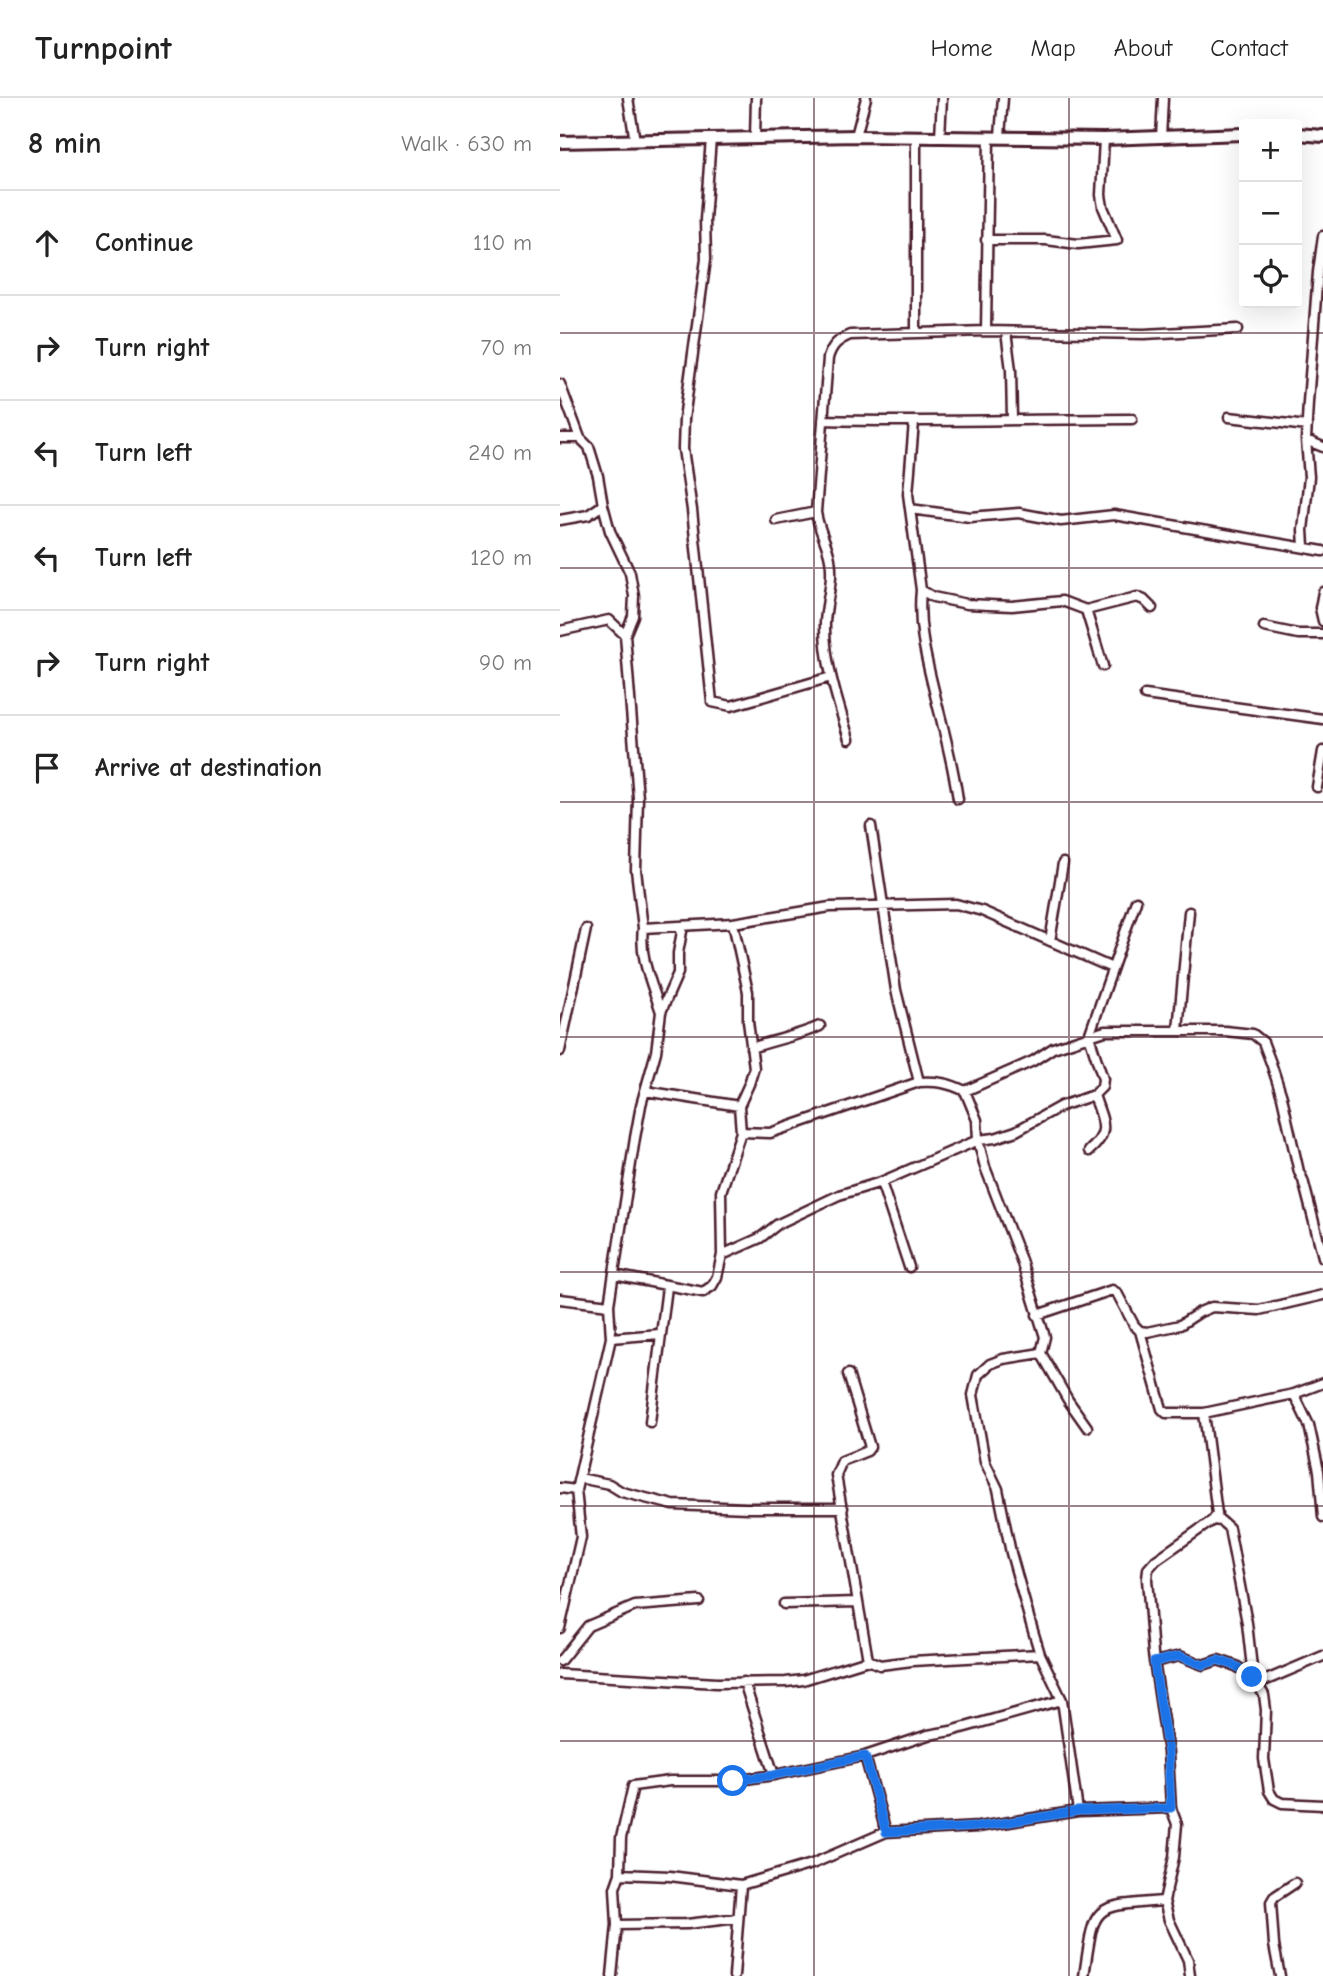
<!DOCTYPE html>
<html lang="en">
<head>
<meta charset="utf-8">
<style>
	:root { --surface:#fff; --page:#f6f6f6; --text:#222; --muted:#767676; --line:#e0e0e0 }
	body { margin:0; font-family:"Comic Neue",sans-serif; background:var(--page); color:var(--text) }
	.controls { position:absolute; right:21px; top:21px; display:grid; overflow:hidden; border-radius:7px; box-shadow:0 7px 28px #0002 }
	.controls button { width:63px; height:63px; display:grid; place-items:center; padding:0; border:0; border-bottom:2px solid var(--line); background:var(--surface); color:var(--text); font:35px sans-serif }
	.stop { position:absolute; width:21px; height:21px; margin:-16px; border:5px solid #1a73e8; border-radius:50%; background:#fff }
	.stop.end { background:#1a73e8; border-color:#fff; box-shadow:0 2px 7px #0008 }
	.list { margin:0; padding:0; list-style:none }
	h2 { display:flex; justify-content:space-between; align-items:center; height:91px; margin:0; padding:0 28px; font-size:30px }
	h2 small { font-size:23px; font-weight:400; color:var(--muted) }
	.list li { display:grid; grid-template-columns:46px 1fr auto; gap:21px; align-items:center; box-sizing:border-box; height:105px; padding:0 28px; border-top:2px solid var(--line) }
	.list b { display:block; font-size:26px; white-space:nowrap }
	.list em { font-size:23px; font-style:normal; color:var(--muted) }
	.icon { flex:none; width:38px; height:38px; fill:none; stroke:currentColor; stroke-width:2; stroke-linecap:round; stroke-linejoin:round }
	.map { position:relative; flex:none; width:763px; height:1878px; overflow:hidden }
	header { display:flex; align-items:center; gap:42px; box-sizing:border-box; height:98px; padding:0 35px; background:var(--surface); border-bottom:2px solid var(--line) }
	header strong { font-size:33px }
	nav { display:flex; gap:38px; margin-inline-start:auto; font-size:24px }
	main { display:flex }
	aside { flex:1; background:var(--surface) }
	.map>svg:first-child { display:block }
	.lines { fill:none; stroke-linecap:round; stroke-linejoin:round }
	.street-casing { stroke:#4a1f2b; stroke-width:13 }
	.secondary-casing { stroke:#4a1f2b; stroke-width:16 }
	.street { stroke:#fff; stroke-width:8 }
	.secondary { stroke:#fff; stroke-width:10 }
	.route { stroke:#1a73e8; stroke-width:9 }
	.grid { fill:none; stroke:#4a1f2b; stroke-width:2; stroke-opacity:0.55 }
</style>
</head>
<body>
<header>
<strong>Turnpoint</strong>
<nav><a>Home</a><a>Map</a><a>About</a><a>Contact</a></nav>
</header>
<main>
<aside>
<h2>8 min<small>Walk · 630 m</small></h2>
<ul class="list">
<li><svg class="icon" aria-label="ahead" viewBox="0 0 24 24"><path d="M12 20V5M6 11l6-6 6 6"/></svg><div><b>Continue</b></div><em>110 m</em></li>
<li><svg class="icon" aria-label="right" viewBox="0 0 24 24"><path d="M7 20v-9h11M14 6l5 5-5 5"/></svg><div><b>Turn right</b></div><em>70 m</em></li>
<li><svg class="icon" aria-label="left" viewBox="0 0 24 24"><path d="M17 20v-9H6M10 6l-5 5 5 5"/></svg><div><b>Turn left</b></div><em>240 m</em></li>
<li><svg class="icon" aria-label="left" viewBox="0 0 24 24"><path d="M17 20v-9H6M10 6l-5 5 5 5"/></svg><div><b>Turn left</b></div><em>120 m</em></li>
<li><svg class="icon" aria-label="right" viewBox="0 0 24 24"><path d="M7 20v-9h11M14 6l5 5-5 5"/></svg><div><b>Turn right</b></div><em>90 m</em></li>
<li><svg class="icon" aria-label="arrive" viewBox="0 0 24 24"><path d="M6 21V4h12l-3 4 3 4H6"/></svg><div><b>Arrive at destination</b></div></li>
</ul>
</aside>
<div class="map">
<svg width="763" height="1878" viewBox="0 0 763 1878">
	<rect width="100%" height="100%" fill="#fff"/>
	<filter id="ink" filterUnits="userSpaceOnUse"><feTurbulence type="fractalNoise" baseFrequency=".0143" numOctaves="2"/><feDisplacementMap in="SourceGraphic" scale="14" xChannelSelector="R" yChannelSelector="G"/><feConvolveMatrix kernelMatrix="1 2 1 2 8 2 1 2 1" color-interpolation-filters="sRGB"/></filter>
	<g filter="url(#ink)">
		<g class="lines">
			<!-- street casing -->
			<g class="street-casing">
				<path id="street" d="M68,0l7,43
					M296,38l10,-38
					M440,38l3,-38
					M380,39l2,-39
					M151,40l-6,82 1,39 -22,160 -1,30 9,61 20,192 19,4 100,-29
					M195,40l1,-40
					M601,40l2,-40
					M426,142h60l32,4 39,-4 -14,-33 -2,-12 3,-56
					M426,233l3,-194
					M446,234l5,38 1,49
					M356,235v-196
					M0,286l20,54 9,9 9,29 5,29 -15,10 -28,5
					M669,319l78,9
					M263,322c103,3 206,-1 309,-1
					M354,324l-6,72 13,96 12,7 34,7 45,2 50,-5 24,9 51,-13 7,3 8,8
					M0,340h20
					M746,342l17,7
					M43,407l7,26 20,42 4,23 -1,20 -8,19
					M350,411l60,8 49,-4 42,8 53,-6 209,36
					M216,422l40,-8
					M744,448l-1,-16 6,-53 -3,-37 2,-38 10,-130 5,-36
					M361,492c-4,39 7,75 16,113 8,31 16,63 21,96
					M763,494l-3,16 3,13
					M526,512l17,56
					M704,529l34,7h25
					M0,533l49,-11 16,15 13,163 -2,72 7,58 90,-5 97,-16 126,-3 26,7 130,57
					M585,597l178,24
					M289,641c-11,-37 -25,-77 -24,-116 1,-22 9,-42 5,-64 -3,-17 -12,-30 -14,-47l12,-154c4,-13 10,-18 22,-23l136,-4 158,3 94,-5
					M757,689l6,-36
					M311,728l25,164 23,92
					M83,830c-4,30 9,56 18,84
					M490,843l13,-78
					M618,932l11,-118
					M191,950c23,-8 47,-12 69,-22
					M0,953l26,-122
					M85,993l94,15
					M405,993l68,-30 20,-13 52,-17h120l28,3 10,8 8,21 11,34 17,75 4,8 20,77
					M181,1034l29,1 149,-51c18,-1 30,1 46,9l12,29 1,20 7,27 36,93 24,77 -4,16 -38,6 -13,5 -12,11 -5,20 12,67 13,27 13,64 19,68 10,33 22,46 16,111
					M529,1053c23,-20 13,-30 5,-56
					M321,1084l28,85
					M162,1157l38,-17 18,-14 61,-29 42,-13 97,-42 17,-2 21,-7 45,-25 33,-11 8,-8 1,-8 -14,-43 47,-135
					M54,1177l89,17 9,-6 5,-9 5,-22 -1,-63 20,-60 -2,-26 10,-22 5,-16 -6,-47v-29l-15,-69
					M0,1201l49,6
					M477,1217l75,-25 5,3 17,32 6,6 7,1 33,-7 20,-13 12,-5 47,3 64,-15
					M580,1233l22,78 4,4h38l90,-19 29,-11
					M51,1240l49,-4
					M481,1255l27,47 19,27
					M288,1276l22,73 -3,4 -25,10 -6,14 32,185
					M734,1296l15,31 10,46 4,46
					M90,1324l17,-135
					M19,1380l30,6 13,8 51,13 74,3h96
					M0,1390l16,2
					M653,1422l8,1 8,7 18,95 6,54
					M224,1506l73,-2
					M0,1530l21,-91 -5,-47 35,-152 -2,-33 26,-167 6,-33 15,-53 5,-40 17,-39v-20l5,-27
					M0,1563l28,-35 47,-20 64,-5
					M594,1564l26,-6 23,9 15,-5 18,6 17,11 11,18 2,15 -2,49 5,32 5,8 8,4 41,2
					M0,1576l157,9 69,-1 17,-2 65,-20 12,5 32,-4 128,-7
					M184,1584l30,93
					M697,1586l66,-28
					M305,1658l21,76
					M60,1776l50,2 71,9 71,-21 74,-32 92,-5 100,-16 93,-3
					M57,1827l70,-1 51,-6
					M52,1878l5,-51 -2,-37 5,-14 1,-36 12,-52 37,-5h63l41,-6 91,-19 63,-21 23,-4 111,-31
					M174,1878l7,-91
					M524,1878c11,-73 6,-69 80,-75
					M630,1878l-2,-16 -19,-40 -5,-19 10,-44 3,-33 -6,-16 -3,-55 -15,-99 -6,-75 1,-10 8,-9 57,-40 4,-6 -13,-101
					M720,1878l-6,-31 -3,-43 3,-5 21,-14"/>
			</g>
			<!-- secondary casing -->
			<g class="secondary-casing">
				<path id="secondary" d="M737,36l26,2
					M0,44l296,-6 248,3 140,-5"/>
			</g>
			<!-- street -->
			<use href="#street" class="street"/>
			<!-- secondary -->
			<use href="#secondary" class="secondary"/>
		</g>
	</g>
	<g class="lines" filter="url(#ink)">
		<!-- route -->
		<path class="route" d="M173,1683l41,-6 91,-19 21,76 92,-5 100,-16 93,-3 -3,-55 -14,-91 26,-6 23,9 15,-5 18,6 16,11"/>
	</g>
	<!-- grid -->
	<path class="grid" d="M254,0v1878M509,0v1878M0,235h763M0,470h763M0,704h763M0,939h763M0,1174h763M0,1408h763M0,1643h763"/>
</svg>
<div class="controls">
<button>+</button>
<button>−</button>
<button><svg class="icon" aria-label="locate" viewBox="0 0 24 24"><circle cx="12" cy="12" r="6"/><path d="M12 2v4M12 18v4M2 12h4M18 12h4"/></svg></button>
</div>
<div class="stop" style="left:173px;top:1683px"></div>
<div class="stop end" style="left:692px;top:1579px"></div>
</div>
</main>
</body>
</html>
